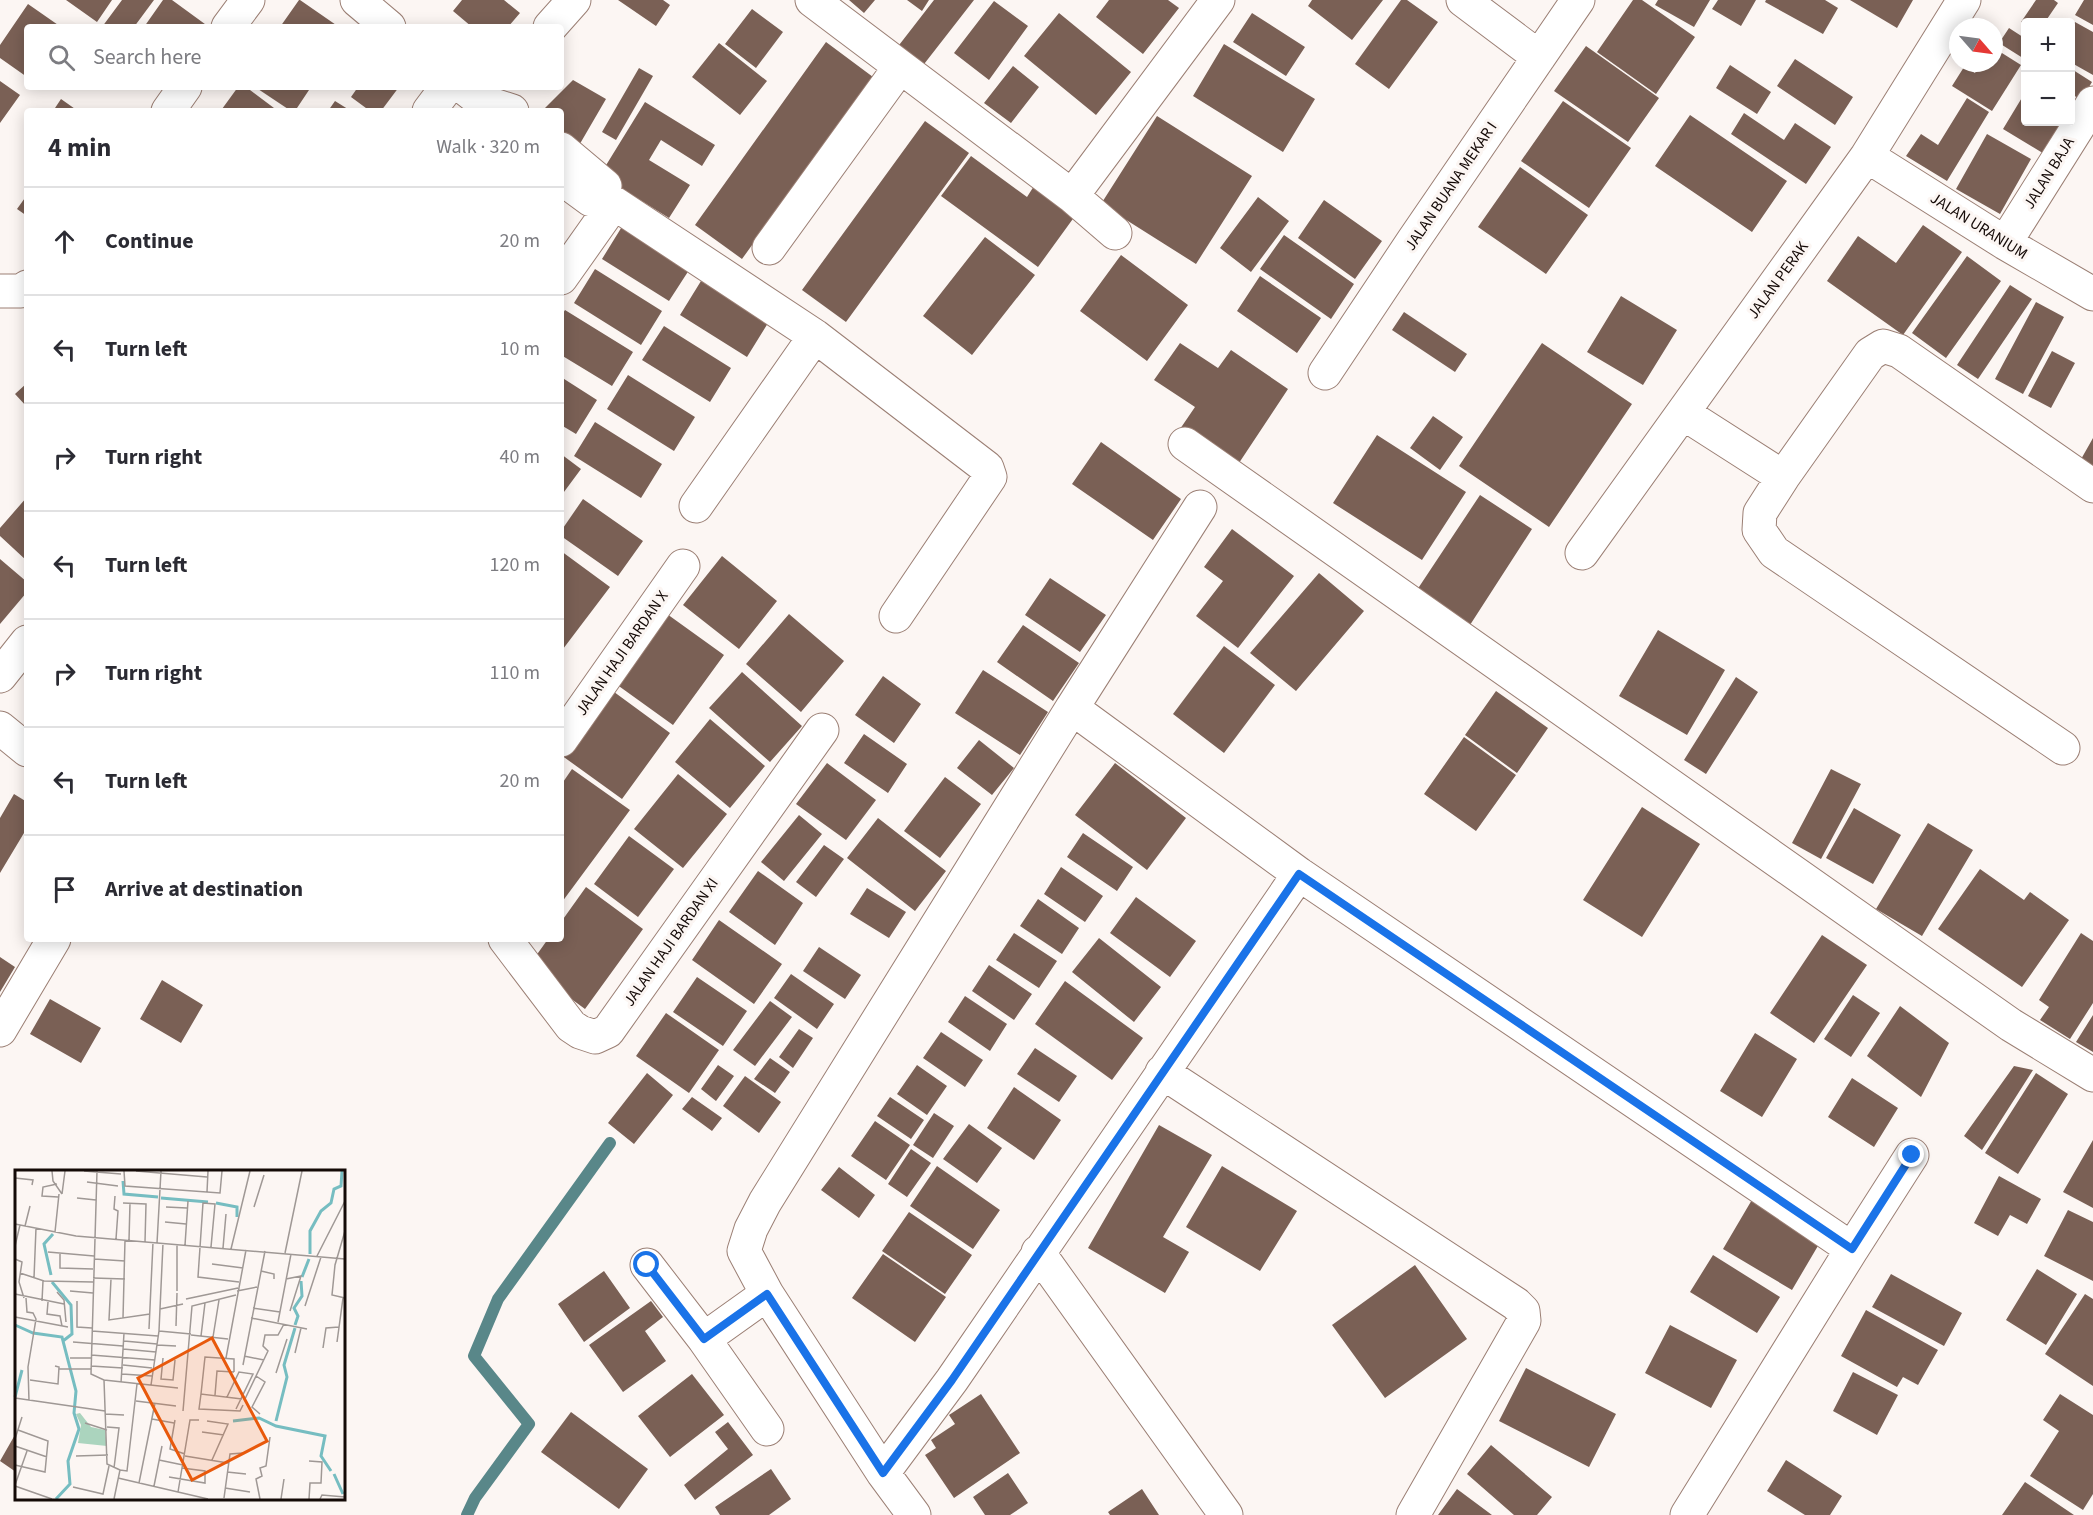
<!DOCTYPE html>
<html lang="en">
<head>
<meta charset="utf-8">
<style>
	:root { --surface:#fff; --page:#f2f2f3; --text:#2b2b33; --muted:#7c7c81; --line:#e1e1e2 }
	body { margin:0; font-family:"Source Sans 3",sans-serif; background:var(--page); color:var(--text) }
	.controls { position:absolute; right:18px; top:18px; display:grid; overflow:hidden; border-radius:6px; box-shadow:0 3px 15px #0003 }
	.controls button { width:54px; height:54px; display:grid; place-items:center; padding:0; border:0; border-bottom:2px solid var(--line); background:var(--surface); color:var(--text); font:30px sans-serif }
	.compass { position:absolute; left:1949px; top:18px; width:54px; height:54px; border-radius:50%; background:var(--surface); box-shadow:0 3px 15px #0003; rotate:118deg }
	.stop { position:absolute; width:18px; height:18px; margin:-14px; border:4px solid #1a73e8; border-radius:50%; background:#fff }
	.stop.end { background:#1a73e8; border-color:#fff; box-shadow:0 2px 6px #0008 }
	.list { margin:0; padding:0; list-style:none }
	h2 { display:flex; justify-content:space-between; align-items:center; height:78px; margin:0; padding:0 24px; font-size:26px }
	h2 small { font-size:20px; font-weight:400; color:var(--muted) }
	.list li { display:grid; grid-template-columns:39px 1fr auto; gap:18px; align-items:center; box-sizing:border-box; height:108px; padding:0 24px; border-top:2px solid var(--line) }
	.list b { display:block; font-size:22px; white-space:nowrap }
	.list em { font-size:20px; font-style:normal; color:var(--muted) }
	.icon { flex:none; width:33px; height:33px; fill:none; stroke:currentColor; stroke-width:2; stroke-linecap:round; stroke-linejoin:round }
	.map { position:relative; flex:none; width:2093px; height:1515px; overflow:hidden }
	.search { position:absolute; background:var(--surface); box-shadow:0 3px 15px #0003; left:24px; top:24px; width:540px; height:66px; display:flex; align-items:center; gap:15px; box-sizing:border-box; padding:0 21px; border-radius:6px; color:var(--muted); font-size:22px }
	.panel { position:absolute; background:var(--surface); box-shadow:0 3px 15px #0003; left:24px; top:108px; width:540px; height:834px; border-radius:6px }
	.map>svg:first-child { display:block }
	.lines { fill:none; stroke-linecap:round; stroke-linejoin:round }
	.stream { stroke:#598789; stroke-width:12 }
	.building { fill:#7a6055 }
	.street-casing { stroke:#9b7f74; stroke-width:35 }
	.street { stroke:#fff; stroke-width:33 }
	.route { stroke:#1a73e8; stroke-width:8 }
	.labels { text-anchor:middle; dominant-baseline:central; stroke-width:6; stroke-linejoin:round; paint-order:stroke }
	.street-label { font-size:16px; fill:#140a07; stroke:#fcf6f3 }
	.inset-river { fill:none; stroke:#76bdc1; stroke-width:3 }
	.inset-road { fill:none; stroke:#9f9895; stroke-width:1.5 }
	.view { fill:#e8590c; fill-opacity:0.15; stroke:#e8590c; stroke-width:3 }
	.inset-edge { fill:none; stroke:#140a07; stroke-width:3 }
</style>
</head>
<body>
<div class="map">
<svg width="2093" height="1515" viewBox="0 0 2093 1515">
	<rect width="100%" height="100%" fill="#fcf6f3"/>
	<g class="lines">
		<!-- stream -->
		<path class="stream" d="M467,1515l8,-17 54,-74 -55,-68 24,-57 112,-156"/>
	</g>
	<!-- building -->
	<path class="building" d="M66,0h46l-15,22z
		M122,0h32l-20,27h-32z
		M163,0h9l37,27h-65z
		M299,0h1l39,27h-59z
		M462,0h42l16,13 -12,14h-36l-19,-16z
		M618,0h45l7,5 -14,21z
		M849,0h26l-11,13z
		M907,0h22l-7,11z
		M934,0h40l-53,68 -25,-19z
		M1109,0h59l11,8 -36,46 -47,-37z
		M1312,0h71l-31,40 -44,-34z
		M1401,0h6l31,22 -49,67 -34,-25z
		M1633,0h9l53,37 -39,57 -59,-42z
		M1658,0h52l-16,27 -39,-22z
		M1718,0h38l-15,26 -29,-17z
		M1766,0h59l13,8 -15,26 -58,-32z
		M1850,0h63l-16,28z
		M2036,0h18l4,3 -13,19h-19v2l-5,-2z
		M2084,0h9v25l-18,-10z
		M994,1l34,25 -39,54 -35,-27z
		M28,4l33,23h-34v50l-27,-19v-13z
		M752,9l31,23 -27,36 -31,-24z
		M1059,13l72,59 -35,43 -72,-59z
		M1252,13l53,34 -19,29 -53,-34z
		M2075,22l18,10v43l-23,-13v-33z
		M2009,28l17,11v21l-27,-17z
		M826,42l47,35 -131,182 -47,-34z
		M719,43l48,38 -27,34 -48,-38z
		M1224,44l91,55 -32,53 -90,-56z
		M1586,46l73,52 -31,44 -74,-51z
		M1994,48l27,17 -29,46 -40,-25 12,-19 11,6 6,-10h13z
		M1795,59l58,38 -18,28 -58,-39z
		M1730,65l41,27 -14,22 -41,-26z
		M1013,66l26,21 -28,36 -27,-20z
		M639,68l14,8 -37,64 -14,-8z
		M2070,68l22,14 -11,18 -11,-7z
		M573,80l33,19 -32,55 -13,-13v-30h-19z
		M0,81l20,14 -20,28z
		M238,87h8l32,24h-53l-3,-2z
		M255,87h56l-16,24h-4z
		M358,87h41l-18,24h-11l-19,-14z
		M2026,91v31h40l-20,33 -43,-26z
		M1967,98l22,14 -42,69 -41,-25 15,-22 17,11z
		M61,99l17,12h-25z
		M335,101l16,10h-23z
		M1563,101l68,47 -42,60 -68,-47z
		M645,102l70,43 -13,21 -41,-26 -12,20 41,25 -21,33 -69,-43z
		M1744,113l40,27 11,-17 36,24 -25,37 -75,-50z
		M1690,115l97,66 -35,51 -97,-66z
		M1157,116l95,60 -56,88 -95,-60z
		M925,121l44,32 -123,169 -44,-32z
		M1987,134l44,25 -31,55 -44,-25z
		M971,156l56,41 7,-11 41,30 -37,51 -97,-71z
		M1520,167l68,48 -42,59 -68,-47z
		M27,195v21l-10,-7z
		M1258,197l31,24 -38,51 -31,-24z
		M1324,200l58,41 -27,38 -57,-41z
		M623,225l68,42 -22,34 -67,-42z
		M1923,225l39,27 -59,83 -76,-54 31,-45 38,27z
		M1284,235l70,49 -23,35 -71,-50z
		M985,237l50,38 -63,80 -49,-39z
		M1121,255l67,50 -41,56 -67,-50z
		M1967,256l34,25 -55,77 -34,-25z
		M595,269l67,42 -21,34 -67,-42z
		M1260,276l61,42 -24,35 -60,-42z
		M701,281l67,42 -21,34 -67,-42z
		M2010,285l22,14 -54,80 -21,-14z
		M1621,296l56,34 -34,55 -56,-33z
		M2036,302l28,15 -41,77 -28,-15z
		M565,310l68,42 -21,34 -51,-31v-39z
		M1404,312l63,42 -12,18 -63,-42z
		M664,326l67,42 -21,34 -68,-42z
		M1180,343l38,25 13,-18 57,39 -51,77 -57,-37 15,-22 -41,-27z
		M1542,343l90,61 -83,123 -90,-61z
		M2052,351l23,12 -24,45 -23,-12z
		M628,375l67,42 -21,34 -67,-42z
		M561,377l36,23 -21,34 -15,-9z
		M27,383v24l-12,-13z
		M1433,416l30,21 -23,33 -30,-22z
		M595,422l67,42 -21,34 -67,-42z
		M1377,435l89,57 -44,68 -89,-57z
		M2093,438v30l-13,-7z
		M1101,442l80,57 -28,41 -81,-56z
		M561,454l20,15 -20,27z
		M1480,495l52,34 -62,96 -53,-35z
		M27,497v64l-27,-25v-8z
		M583,499l60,42 -25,35 -57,-40v-5z
		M1232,529l62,47 -56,72 -42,-32 27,-35 -19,-14z
		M561,551l49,36 -47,62 -2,-1z
		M722,556l55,45 -38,48 -56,-44z
		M0,559l27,23v10l-27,32z
		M1319,573l45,38 -68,80 -46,-38z
		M1050,578l56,37 -26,37 -55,-37z
		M667,614l57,41 -51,70 -57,-41z
		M789,614l55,47 -43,51 -55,-48z
		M1023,625l56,38 -26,38 -56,-39z
		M1658,630l67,40 -38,65 -68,-39z
		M1224,646l51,39 -51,68 -51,-39z
		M983,670l65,42 -28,43 -65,-42z
		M742,672l60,54 -32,36 -61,-54z
		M883,676l38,28 -27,39 -39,-28z
		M1736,677l22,15 -52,82 -22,-14z
		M610,689l60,44 -48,66 -61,-44z
		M1496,691l52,37 -31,45 -52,-38z
		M710,719l55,47 -35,42 -55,-46z
		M864,734l43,30 -19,29 -44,-30z
		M1464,737l52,38 -40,56 -52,-37z
		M979,740l35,28 -22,27 -35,-27z
		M827,763l49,37 -30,40 -50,-36z
		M1115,763l71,55 -39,52 -72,-55z
		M572,769l58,41 -68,92 -1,-117z
		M1831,769l30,15 -40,75 -29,-16z
		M678,774l49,40 -44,54 -49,-39z
		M945,777l36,27 -41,54 -36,-27z
		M14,794l13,8v26l-27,45v-55z
		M1642,807l58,37 -58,93 -59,-37z
		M1854,808l47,27 -28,49 -47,-26z
		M799,815l23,19 -38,47 -23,-19z
		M878,818l68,53 -31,40 -68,-53z
		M1928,823l45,27 -51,86 -46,-27z
		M1083,833l50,34 -16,24 -50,-34z
		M629,836l45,33 -36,48 -44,-33z
		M824,845l20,14 -28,38 -20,-15z
		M1061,867l42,29 -18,26 -41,-28z
		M1980,869l44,31 6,-8 39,28 -47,67 -84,-58z
		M758,871l45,32 -28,42 -46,-33z
		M586,887l57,42 -58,80 -57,-42 20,-28h13v-17z
		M867,888l39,24 -17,26 -39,-24z
		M1136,897l60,44 -26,36 -60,-44z
		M1038,899l41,29 -17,26 -42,-28z
		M719,920l63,44 -28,40 -62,-44z
		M1014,933l43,28 -18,27 -43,-28z
		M2081,933l12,8v62l-23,36 -30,-19 9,-13 -10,-7z
		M1822,935l45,30 -53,78 -44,-30z
		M1099,938l62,49 -27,35 -62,-50z
		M819,947l42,28 -16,24 -42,-28z
		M0,957l15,10 -15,25z
		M989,965l43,29 -18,26 -42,-29z
		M791,974l43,30 -17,25 -43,-31z
		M697,977l50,34 -24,35 -50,-34z
		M162,980l41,25 -22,38 -41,-24z
		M1065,981l78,57 -31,42 -77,-56z
		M1853,995l27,18 -29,44 -27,-18z
		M965,996l42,28 -17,27 -42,-29z
		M50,999l51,29 -20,35 -51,-29z
		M770,1001l22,16 -37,49 -22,-16z
		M1900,1006l49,37 -28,54 -54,-41z
		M666,1013l53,37 -30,43 -53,-37z
		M2093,1015v37l-17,-10z
		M799,1029l14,9 -20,30 -14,-11z
		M941,1032l42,28 -18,27 -42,-29z
		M1755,1033l42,26 -35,58 -42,-26z
		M1035,1048l42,28 -18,26 -42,-28z
		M770,1058l20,14 -15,21 -21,-14z
		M718,1065l16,11 -18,25 -15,-12z
		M917,1065l30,21 -20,29 -30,-21z
		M2014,1066l19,4 -51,80 -18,-14z
		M647,1073l26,22 -39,49 -26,-21z
		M2036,1073l32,21 -50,80 -33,-21z
		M745,1076l36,26 -22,31 -36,-27z
		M1852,1078l46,30 -24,39 -46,-30z
		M1014,1087l47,33 -27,40 -47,-32z
		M692,1097l30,21 -10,13 -30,-22z
		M890,1097l34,23 -13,19 -34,-23z
		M934,1113l20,13 -21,32 -20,-13z
		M875,1121l35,24 -24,35 -35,-24z
		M969,1124l33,24 -25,35 -34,-24z
		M1159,1125l53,30 -49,82 26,15 -24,41 -77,-45z
		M2093,1140v68l-30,-16z
		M911,1149l20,14 -24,34 -19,-13z
		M937,1166l63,44 -27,39 -63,-43z
		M1222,1166l75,45 -37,60 -74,-44z
		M839,1167l36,28 -16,23 -38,-28z
		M1999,1176l42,23 -14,25 -17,-9 -12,21 -24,-13z
		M1753,1198l69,41 -30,51 -69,-41z
		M2068,1210l25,12v59l-49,-25z
		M909,1212l63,43 -27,39 -63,-43z
		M883,1254l63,43 -31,45 -63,-44z
		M1713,1255l67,42 -23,36 -67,-41z
		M1415,1265l52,74 -82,59 -53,-73z
		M2037,1269l40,25 -31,51 -40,-25z
		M604,1271l26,37 -46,34 -26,-38z
		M1891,1274l71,39 -18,33 -72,-39z
		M2085,1294l8,5v87l-48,-32z
		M651,1301l12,16 -18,14 21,30 -43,31 -34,-47z
		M1866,1310l72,40 -20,35 -15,-8 -6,10 -56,-31z
		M1670,1325l67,35 -26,48 -66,-35z
		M1526,1368l90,46 -27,53 -90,-46z
		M1853,1372l45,23 -21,40 -44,-24z
		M692,1374l32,41 -54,42 -32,-41z
		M981,1394l39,59 -66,45 -29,-43 11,-7 -5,-8 24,-16 -6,-9z
		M2060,1394l33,21v79l-10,16 -53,-34 29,-45 -16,-11z
		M571,1412l77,57 -29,40 -78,-57z
		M728,1422l25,33 -58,45 -11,-15 44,-36 -13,-17z
		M16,1433v39l-16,-11z
		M1491,1445l61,52 -15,18h-23l-47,-41z
		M1786,1460l56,36 -12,19h-25l-38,-24z
		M771,1469l20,30 -22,16h-49l-5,-8z
		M1008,1473l20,30 -18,12h-25l-12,-18z
		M2025,1482l49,33h-72z
		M1142,1489l17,26h-49l-2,-3z
		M1457,1489l35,26h-54z"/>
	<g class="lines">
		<!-- street casing -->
		<g class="street-casing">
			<path id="street" d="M357,0l32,27
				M812,0l260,196 43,37
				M1463,0l76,57
				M228,27l20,-27
				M550,27l24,-27
				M463,87l18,14 31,10
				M168,111l17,-24
				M429,111l18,-24
				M561,149l44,37
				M1867,156l138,87 88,51
				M561,178l30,22 23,3 201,133 172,132 3,9 -94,139
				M1072,196l146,-196
				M2005,243l88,-140
				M769,248l131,-181
				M561,278l53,-75
				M0,291h21l6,-4
				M1325,373l88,-132 165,-241
				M1683,413l100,64
				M1185,444l826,581 82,50
				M696,506l119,-170
				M1582,553l285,-397 97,-156
				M0,676l27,-34
				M1072,708l128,-201
				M0,728l27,22
				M561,740l122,-174
				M2063,748l-289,-196 -15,-22 1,-17 23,-36 87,-123 13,-8 16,5 194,135
				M1299,874l553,375 -165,266
				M505,939l66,87 9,6 15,5 13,-6 214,-301
				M0,1030l54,-91
				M1162,1072l354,232 7,7 1,10 -111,194
				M1852,1249l60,-94
				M1038,1252l188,263
				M647,1265l57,74
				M767,1429l-63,-90 63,-45
				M883,1473l69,-93 347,-506 -227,-166 -307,494 -14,27 -7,22 23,43 116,179 31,42"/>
		</g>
		<!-- street -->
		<use href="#street" class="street"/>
	</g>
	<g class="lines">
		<!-- route -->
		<path class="route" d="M647,1265l57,74 63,-45 116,179 69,-93 347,-506 553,375 60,-94"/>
	</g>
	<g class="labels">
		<!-- street labels -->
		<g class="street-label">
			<text transform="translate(2049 173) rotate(-58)">JALAN BAJA</text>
			<text transform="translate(1451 186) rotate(-56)">JALAN BUANA MEKAR I</text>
			<text transform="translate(1979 226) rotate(32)">JALAN URANIUM</text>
			<text transform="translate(1778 280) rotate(-54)">JALAN PERAK</text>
			<text transform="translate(622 653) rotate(-55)">JALAN HAJI BARDAN X</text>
			<text transform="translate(671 942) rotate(-55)">JALAN HAJI BARDAN XI</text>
		</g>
	</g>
	<!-- overview -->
	<g transform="translate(15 1170)">
		<rect width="330" height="330" fill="#fcf6f3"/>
		<path d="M65,243l11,14 14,3 2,16 -29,-3 3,-18 -5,-11z" fill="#abd4be"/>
		<path class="inset-river" d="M108,11l1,13 34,3M146,28l47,4M201,33l21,4v10M295,84v-23l11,-20 10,-8 3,-14 7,-3 1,-15M36,105l-7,-31 9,-10M287,107l7,-18M37,112l19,23 1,29 -9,7M0,155l18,8 29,4 14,54 -2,22 5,16 -11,32 2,23 -14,15M280,155l3,-9 -4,-8 8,-12 -1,-15M0,227l7,-27M218,251l26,-3 17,8 49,10 -4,20 10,15M261,251l11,-44 -3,-12 11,-37M319,304l9,20"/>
		<path class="inset-road" d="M37,1l1,10 9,13M69,1l37,3M82,1l-6,203 13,6 3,84 13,6 -6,29M109,1l1,15 95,7 2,-22M121,1l71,6M0,8l18,2 -1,5M72,12l31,4M42,14l-14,3 -1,9 16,1M192,22l1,-21M47,24l3,-23M100,26l-1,13 4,2 -2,28M62,28l19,2M108,33l23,1 -1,38M151,37l21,1M239,37l10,-32M150,52l21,2M0,54l61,12 269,23M10,56l5,-20M330,61l-10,34 -3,30 13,3M40,62l4,-38M114,70l1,-37M142,73l4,-72M162,75v46M170,75l3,-44M0,76l5,-21M196,77l4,-43 -12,-1 -5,74 41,5M208,78l3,-34M216,79l19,-78M33,82l46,4M45,83v15l33,1M270,83l17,-82M302,86l28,-55M0,89l7,3 -3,20 5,16M79,89l31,2M197,94l31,4M246,101l13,3v5M5,103l24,8 49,1M19,108l2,-50M78,108l32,1M96,109l-2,41 41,-6M271,109l15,-3 -11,35M55,121l23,2M222,121l20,-4M42,122l7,8 2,22M0,124l49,10M11,128l1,14 6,1 3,6 -8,48 1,34M171,129l52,-11M27,131l1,-20M62,131v26l15,1M33,132l-1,12 13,2 2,10M290,136l16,-49M238,138l27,4M145,139l23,-5M0,147l53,10M108,148l2,-78M236,148l56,11M263,152l13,-68M161,156l1,-33M134,159l4,-87M77,161l66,5M144,161l32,3M176,165l37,4M186,166l4,-33M198,167l6,-37M109,171l33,3M58,172l50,4M322,172l6,-44M142,175l19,1M308,178l3,-20 13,-1M108,179l33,3M280,183l6,-25M76,185l64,5M229,186l20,4M55,188h21M148,188l-2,21 12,1 2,-20M211,188l20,-108M108,195l29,3M228,195l22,-114M76,196l32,2M44,199h32M261,203l11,-34M107,204l30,2M241,206l9,6 -13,25 8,7M15,210l28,4 1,-17 -4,-1M89,210l74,8M106,213l3,-50M136,215l8,-54 4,-88M186,224l4,-37 29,2v13M200,225l2,-24 17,1M212,227l12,-25 14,2 -17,35M0,228l90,13M227,229l-41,-5 -2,15 41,2 3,-6M230,229l23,-48 -5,-5 2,-11h13l6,-11M121,231l40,5M168,241l9,-105 44,-11M90,244l19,1M137,249l22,4M160,250l-5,29 15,5M192,251l21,3 -16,36M70,253l22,7M92,257l12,1 -5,40M187,262l22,3M0,269l7,-22M0,276l32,11M61,286l32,-1M170,286l43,7M144,290l24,5M294,291l13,1 -1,21h-11l-1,16M0,295l30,7 3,-31 -30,-11M105,300l7,1 10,-87M212,302l19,2M154,307l36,6v-12l-23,-3M103,308l90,21M124,313l16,-80M0,315l12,-34M0,316l37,13M139,316l8,-40M58,317l30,7 6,-28M210,318l25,4M163,322l12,-72h9M209,328l6,-44 13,-1M245,329l-4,-20 6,-3 -2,-8 6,-2 4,-29M266,329l3,-20M305,329l2,-4 23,2"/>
		<path class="view" d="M197,168l55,103 -75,39 -54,-102z"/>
		<rect width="330" height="330" class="inset-edge"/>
	</g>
</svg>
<div class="controls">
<button>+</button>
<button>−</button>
</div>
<svg class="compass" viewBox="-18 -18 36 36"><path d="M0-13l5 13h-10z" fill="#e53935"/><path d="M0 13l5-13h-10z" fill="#7c7c81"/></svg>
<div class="stop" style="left:647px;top:1265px"></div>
<div class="stop end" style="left:1912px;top:1155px"></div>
<div class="search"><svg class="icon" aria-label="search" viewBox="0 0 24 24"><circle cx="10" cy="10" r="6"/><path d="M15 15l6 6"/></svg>Search here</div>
<section class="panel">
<h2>4 min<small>Walk · 320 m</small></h2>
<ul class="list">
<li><svg class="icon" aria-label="ahead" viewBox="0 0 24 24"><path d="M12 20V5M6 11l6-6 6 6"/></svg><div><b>Continue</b></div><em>20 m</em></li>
<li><svg class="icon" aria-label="left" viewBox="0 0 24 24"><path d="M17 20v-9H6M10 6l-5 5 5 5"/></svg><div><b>Turn left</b></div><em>10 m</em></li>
<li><svg class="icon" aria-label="right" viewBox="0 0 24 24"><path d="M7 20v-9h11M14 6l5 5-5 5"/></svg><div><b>Turn right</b></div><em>40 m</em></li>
<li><svg class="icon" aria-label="left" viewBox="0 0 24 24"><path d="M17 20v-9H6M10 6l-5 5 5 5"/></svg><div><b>Turn left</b></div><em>120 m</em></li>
<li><svg class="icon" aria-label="right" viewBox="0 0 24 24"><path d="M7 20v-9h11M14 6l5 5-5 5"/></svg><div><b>Turn right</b></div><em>110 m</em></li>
<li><svg class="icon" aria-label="left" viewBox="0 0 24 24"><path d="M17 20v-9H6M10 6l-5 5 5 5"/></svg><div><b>Turn left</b></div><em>20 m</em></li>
<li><svg class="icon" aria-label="arrive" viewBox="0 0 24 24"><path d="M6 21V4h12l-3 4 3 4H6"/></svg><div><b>Arrive at destination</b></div></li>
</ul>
</section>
</div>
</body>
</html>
